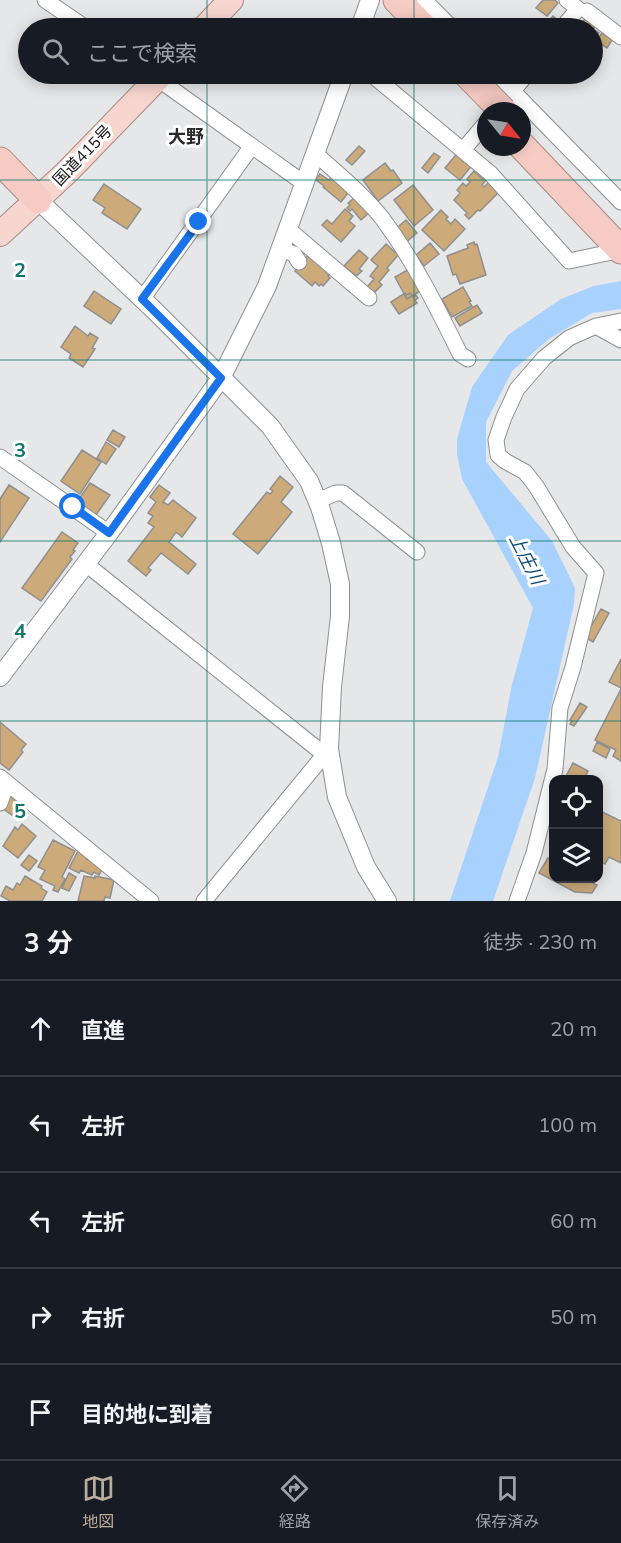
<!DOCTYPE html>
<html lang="ja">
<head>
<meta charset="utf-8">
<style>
	:root { --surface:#171b24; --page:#20242c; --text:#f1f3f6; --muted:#9ea1a6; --line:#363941; --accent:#bbac9c }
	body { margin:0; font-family:Mulish,"Noto Sans JP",sans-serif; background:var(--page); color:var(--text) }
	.controls { position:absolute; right:18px; bottom:18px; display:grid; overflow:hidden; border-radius:12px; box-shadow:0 3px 15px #0003 }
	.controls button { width:54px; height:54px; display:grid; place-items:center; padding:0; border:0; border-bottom:2px solid var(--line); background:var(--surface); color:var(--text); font:30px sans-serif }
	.compass { position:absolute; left:477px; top:102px; width:54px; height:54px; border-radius:50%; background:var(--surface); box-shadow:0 3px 15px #0003; rotate:120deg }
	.stop { position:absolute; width:18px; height:18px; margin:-14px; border:4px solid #1a73e8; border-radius:50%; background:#fff }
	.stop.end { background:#1a73e8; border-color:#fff; box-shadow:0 2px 6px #0008 }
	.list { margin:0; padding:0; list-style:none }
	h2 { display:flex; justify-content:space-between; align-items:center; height:78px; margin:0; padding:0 24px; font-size:26px }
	h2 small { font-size:20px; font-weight:400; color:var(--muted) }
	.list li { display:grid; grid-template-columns:39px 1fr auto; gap:18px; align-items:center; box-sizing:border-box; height:96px; padding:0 24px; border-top:2px solid var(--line) }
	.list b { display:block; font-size:22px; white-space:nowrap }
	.list em { font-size:20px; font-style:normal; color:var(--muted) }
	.icon { flex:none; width:33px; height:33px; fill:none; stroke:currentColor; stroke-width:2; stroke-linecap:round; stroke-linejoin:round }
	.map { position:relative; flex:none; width:621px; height:901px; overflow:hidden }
	.search { position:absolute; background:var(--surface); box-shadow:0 3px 15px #0003; left:18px; right:18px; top:18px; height:66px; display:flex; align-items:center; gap:15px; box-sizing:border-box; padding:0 21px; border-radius:33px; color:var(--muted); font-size:22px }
	.sheet { height:558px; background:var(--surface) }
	nav { display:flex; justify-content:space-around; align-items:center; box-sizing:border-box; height:84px; border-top:2px solid var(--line); background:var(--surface); font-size:16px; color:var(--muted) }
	nav a { display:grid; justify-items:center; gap:3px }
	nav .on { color:var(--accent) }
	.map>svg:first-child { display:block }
	.water { fill:#a8d1fd }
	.building { fill:#ccaa7a; stroke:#908f8e; stroke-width:1.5 }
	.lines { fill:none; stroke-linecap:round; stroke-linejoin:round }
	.minor-casing { stroke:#8e8f90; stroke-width:17 }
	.tertiary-casing { stroke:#8e8f90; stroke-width:20 }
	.trunk-casing { stroke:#a78b86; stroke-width:26 }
	.motorway-casing { stroke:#a78b86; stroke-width:29 }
	.minor { stroke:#fff; stroke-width:15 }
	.tertiary { stroke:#fff; stroke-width:18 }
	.trunk { stroke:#f8d6d0; stroke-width:24 }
	.motorway { stroke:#f6cbc4; stroke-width:27 }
	.motorway-bridge-casing { stroke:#a78b86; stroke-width:29; stroke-linecap:butt }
	.motorway-bridge { stroke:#f6cbc4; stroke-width:27 }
	.route { stroke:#1a73e8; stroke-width:8 }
	.grid { fill:none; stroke:#0f766e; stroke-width:1.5; stroke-opacity:0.55 }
	.labels { text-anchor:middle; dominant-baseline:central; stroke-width:6; stroke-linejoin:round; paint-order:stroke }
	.street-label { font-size:16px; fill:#131314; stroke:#fff }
	.neighbourhood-label { font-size:18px; font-weight:bold; fill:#29292a; stroke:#fff }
	.water-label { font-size:18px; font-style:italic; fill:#0b497d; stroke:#fff }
	.grid-label { font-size:20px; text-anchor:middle; font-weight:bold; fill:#0f766e; stroke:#fff; stroke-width:6; stroke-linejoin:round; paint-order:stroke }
</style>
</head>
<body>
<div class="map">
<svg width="621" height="901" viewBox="0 0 621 901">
	<rect width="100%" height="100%" fill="#e6e7e8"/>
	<!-- water -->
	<path class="water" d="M621,281v28l-29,4 -43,26 -37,32 -26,51v40l66,79 23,47 -1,16 -39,174 -42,123h-43l48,-144 14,-72 21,-77 -71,-129 -5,-25v-15l15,-52 36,-52 53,-36 33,-13z"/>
	<!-- building -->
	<path class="building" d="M543,0h12l3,3 -11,13 -11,-8z
		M553,16l7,6 -5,6h-12z
		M585,19l10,8 -2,2 6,4 -7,8v-13h-15z
		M602,33l10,7 -5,8 -11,-7z
		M359,146l6,5 -13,14 -6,-5z
		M460,150l14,13 -14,17 -15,-12z
		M434,153l6,4 -12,16 -6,-5z
		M385,163l6,8 2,-1 9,13 -24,18 -15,-21z
		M474,171l11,10 -3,4 2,2 5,-5 10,10 -19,19 -2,-1 -9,9 -4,-4 2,-2 -13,-13 6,-7 -3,-3 6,-7 3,3 4,-4 -3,-3z
		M320,174l9,6 4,-5 18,14 -10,13 -18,-15 1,-1 -8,-6z
		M104,184l37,25 -14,20 -25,-16 3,-5 -12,-8z
		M413,185l20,25 -19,16 -20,-26z
		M358,195l13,16 -10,9 -9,-11 -2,2 -3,-3 3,-3 -2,-2z
		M345,209l8,7 -4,5 6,5 -14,16 -19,-17 5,-5 5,4z
		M441,210l7,7 -2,2 5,5 4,-5 10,10 -21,22 -22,-21z
		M406,220l11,13 -13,11 -11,-13z
		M474,242l1,3 2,-1 9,31 -26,9 -4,-10 -3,1 -6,-19 21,-8 -1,-3z
		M430,243l9,11 -15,12 -8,-11z
		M386,244l12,11 -11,13 2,2 -10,12 3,3 -8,8 -7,-6 7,-8 -4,-3 8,-10 -7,-6z
		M359,250l9,8 -9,11 3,2 -6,5 -12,-10z
		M308,255l24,16 -4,5 2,2 -7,8 -2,-2 -2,2 -4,-4 -3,4 -17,-15z
		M411,268l13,21 -17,10 -12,-22z
		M463,287l8,14 -2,1 3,4 -20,11 -10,-18z
		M94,291l27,18 -10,15 -27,-18z
		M405,293l1,2 4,-2 3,4 3,-2 2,3 -3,2 2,3 -18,11 -8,-12z
		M477,305l5,8 -22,13 -5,-8z
		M75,326l13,10 2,-3 8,5 -6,10 3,1 -12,18 -14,-9 2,-4 -10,-7z
		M113,430l12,7 -6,10 -12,-7z
		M106,442l10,7 -10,15 -9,-6z
		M82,450l19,12 -21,32 -19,-13z
		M280,476l13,11 -12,15 11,10 -34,42 -25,-20 34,-42 3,2 3,-3 -3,-2z
		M90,483l20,12 -14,20 -19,-13z
		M9,485l20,13 -29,44v-43z
		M159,485l11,8 -7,9 5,3 5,-5 23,18 -14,19 -6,-5 -7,10 27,22 -8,10 -27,-21 -13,15 3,2 -5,6 -18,-15 26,-34 -6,-4 5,-7 -5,-3 8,-11 -6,-5z
		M62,532l16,11 -5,7 2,1 -5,6 2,2 -31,42 -19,-13z
		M601,609l8,4 -16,29 -8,-5z
		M621,659v29l-12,-6z
		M621,689v72l-8,-5 3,-6 -21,-10z
		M580,703l7,4 -13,19 -4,-2 2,-3 -2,-1z
		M0,722l26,22 -5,6 2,2 -14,18 -9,-7z
		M597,742l13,7 -4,9 -13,-7z
		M573,763l15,8 -4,9h-20z
		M10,796l14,10 -8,12 -14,-10z
		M598,810l23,11v42l-12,-6 -4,7 -7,-4z
		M22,824l14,12 -18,22 -15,-12 12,-19 3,3z
		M53,840l22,11 -13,26 3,2 -7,13 -5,-2 2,-4 -15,-7 5,-9 -7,-3z
		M78,851l10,5 -2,3 17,8 -4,8 -5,-3 -2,3 -11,-5 -2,3 -10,-5z
		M29,855l8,6 -8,10 -8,-6z
		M548,858l6,3v18h31l12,6 -5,8 -17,-1 -36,-19z
		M69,873l7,4 -7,14 -7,-3z
		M25,876l17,10 -1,2 6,4 -5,9h-32l-9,-5 5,-10 7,4 4,-7 3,2z
		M84,876l11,2v-2l19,4 -4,18 -5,-1 -1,4h-26z"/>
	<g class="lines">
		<!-- minor casing -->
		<g class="minor-casing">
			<path id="minor" d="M45,0l41,28
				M424,0l28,28
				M587,11l34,26
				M562,28l16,-19 -11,-9
				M151,74l154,110
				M371,74l119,99 79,88 52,-11
				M496,74l125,128
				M507,98l20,-24
				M463,150l22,-26
				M316,154c22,20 47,40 66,64 32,43 55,89 78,136l8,5
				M288,229l81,69
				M281,249l13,5 5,8
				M142,299l110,-153
				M621,321l-25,5 25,14
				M0,457l109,76
				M317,501l19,-8h7l74,59
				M86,564l239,191
				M0,777l151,124
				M0,803l7,-20
				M204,901l125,-152
				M517,901l17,-48 21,-84 5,-61 13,-41 23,-94 -23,-26 -37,-61 -11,-14 -20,-11 -7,-6 -2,-15 8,-23 13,-28 27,-31 25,-20 27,-12"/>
		</g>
		<!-- tertiary casing -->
		<g class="tertiary-casing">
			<path id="tertiary" d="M360,28l10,-28
				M38,200l117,111 115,115 39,55 11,26 11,36 9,41v32l-8,71 -3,62 8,48 29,70 21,34
				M0,677l109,-144 112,-155 46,-92 77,-212"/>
		</g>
		<!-- trunk casing -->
		<g class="trunk-casing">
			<path id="trunk" d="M204,28l27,-28
				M0,234l67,-62 95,-98"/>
		</g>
		<!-- motorway casing -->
		<g class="motorway-casing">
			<path id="motorway" d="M397,0l27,28
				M522,146l99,104
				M0,161l38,39"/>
		</g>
		<!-- minor -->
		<use href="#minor" class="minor"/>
		<!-- tertiary -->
		<use href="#tertiary" class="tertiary"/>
		<!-- trunk -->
		<use href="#trunk" class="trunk"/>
		<!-- motorway -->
		<use href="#motorway" class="motorway"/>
		<!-- motorway-bridge casing -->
		<g class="motorway-bridge-casing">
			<path id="motorway-bridge" d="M467,74l36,37"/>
		</g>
		<!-- motorway-bridge -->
		<use href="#motorway-bridge" class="motorway-bridge"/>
	</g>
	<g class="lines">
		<!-- route -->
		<path class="route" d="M73,507l36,26 112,-155 -79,-79 57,-77"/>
	</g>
	<!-- grid -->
	<path class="grid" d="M207,0v28M414,0v28M207,74v827M414,74v827M0,180h621M0,360h621M0,541h621M0,721h621"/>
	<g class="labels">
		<!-- street labels -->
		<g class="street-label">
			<text transform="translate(82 155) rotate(-46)">国道415号</text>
		</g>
		<!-- neighbourhood labels -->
		<g class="neighbourhood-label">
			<text x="186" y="136">大野</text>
		</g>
		<!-- water labels -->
		<g class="water-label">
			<text transform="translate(527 559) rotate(63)">上庄川</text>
		</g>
	</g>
	<g class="grid-label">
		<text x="20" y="277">2</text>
		<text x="20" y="457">3</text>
		<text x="20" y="638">4</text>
		<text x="20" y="818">5</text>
	</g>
</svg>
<div class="controls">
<button><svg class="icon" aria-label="locate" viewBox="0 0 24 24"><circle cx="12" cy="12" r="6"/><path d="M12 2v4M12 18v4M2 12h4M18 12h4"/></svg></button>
<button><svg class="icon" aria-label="layers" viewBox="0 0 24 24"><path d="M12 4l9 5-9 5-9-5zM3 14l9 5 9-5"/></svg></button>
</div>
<svg class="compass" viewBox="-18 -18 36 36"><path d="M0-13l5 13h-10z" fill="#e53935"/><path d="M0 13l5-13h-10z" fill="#9ea1a6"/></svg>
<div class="stop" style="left:73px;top:507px"></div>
<div class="stop end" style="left:199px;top:222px"></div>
<div class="search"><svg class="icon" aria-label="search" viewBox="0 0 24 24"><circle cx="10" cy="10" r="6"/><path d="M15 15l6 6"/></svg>ここで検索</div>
</div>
<section class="sheet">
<h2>3 分<small>徒歩 · 230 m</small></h2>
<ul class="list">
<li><svg class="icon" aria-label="ahead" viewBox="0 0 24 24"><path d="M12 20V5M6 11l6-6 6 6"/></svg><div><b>直進</b></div><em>20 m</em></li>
<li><svg class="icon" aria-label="left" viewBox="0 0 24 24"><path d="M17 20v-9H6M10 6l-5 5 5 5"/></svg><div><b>左折</b></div><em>100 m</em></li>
<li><svg class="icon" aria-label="left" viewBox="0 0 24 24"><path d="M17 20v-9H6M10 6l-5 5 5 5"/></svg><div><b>左折</b></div><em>60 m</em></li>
<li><svg class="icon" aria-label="right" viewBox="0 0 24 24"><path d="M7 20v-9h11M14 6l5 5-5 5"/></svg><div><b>右折</b></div><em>50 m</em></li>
<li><svg class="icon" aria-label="arrive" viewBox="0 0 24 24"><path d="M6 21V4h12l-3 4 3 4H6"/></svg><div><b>目的地に到着</b></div></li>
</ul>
</section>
<nav>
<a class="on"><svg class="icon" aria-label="map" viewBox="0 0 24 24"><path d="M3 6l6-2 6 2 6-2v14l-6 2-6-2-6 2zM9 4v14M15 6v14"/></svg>地図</a>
<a><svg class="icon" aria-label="directions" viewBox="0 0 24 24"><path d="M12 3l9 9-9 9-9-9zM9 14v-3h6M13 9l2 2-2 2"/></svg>経路</a>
<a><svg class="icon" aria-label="saved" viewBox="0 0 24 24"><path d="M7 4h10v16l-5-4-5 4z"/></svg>保存済み</a>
</nav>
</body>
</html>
